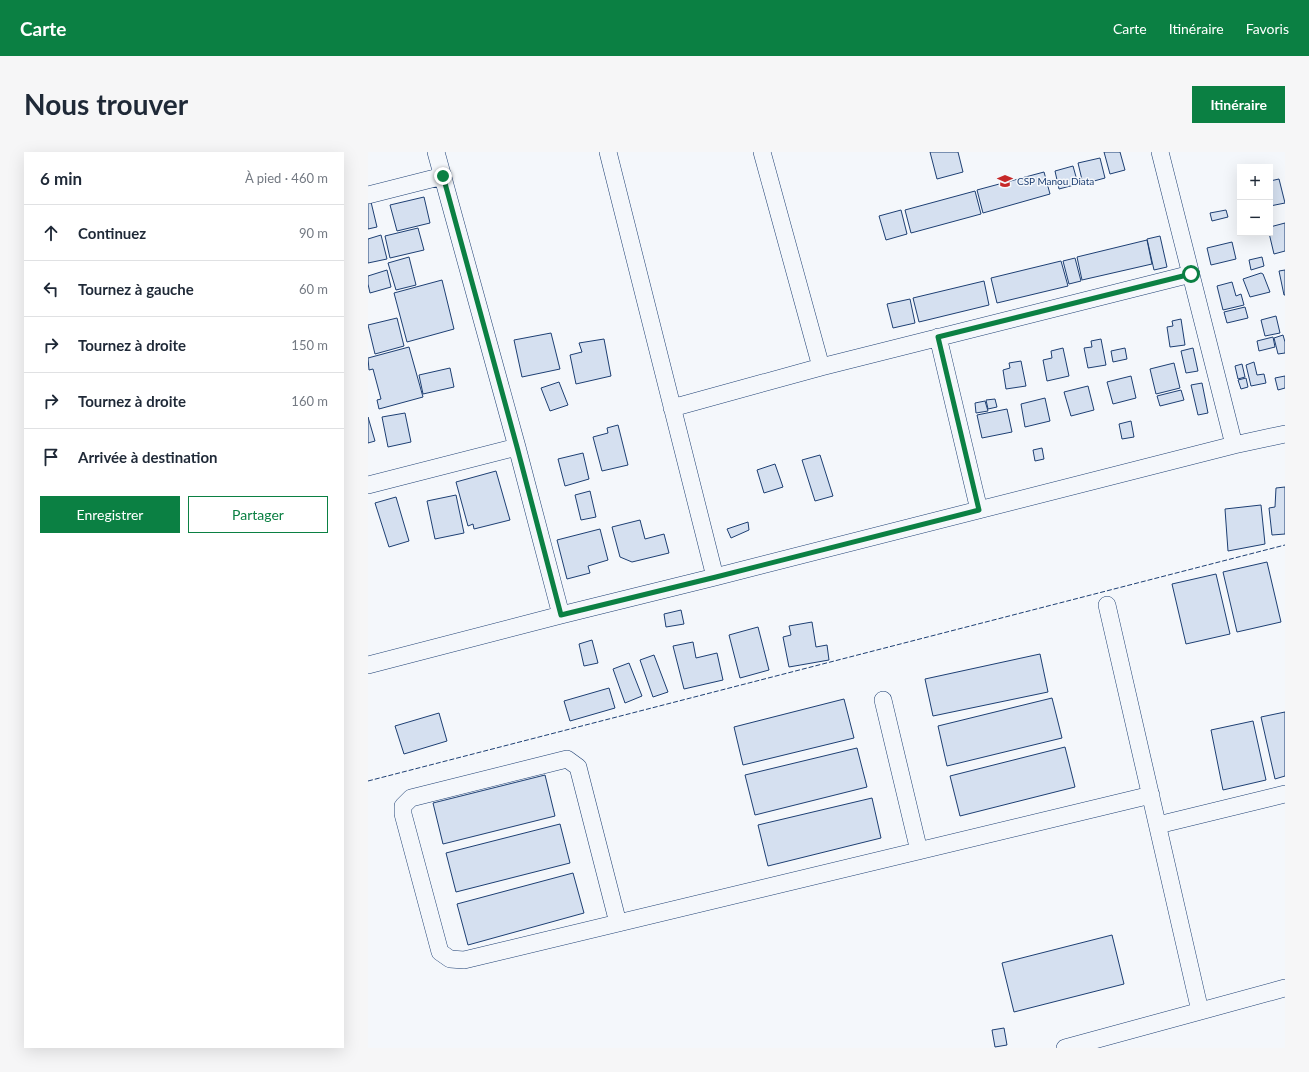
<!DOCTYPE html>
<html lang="fr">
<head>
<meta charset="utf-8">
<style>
	:root { --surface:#fff; --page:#f6f6f7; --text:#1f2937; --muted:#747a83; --line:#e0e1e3; --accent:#0b8043 }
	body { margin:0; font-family:Lato,sans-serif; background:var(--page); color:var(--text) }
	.controls { position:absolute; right:12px; top:12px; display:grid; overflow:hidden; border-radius:0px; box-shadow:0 4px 16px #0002 }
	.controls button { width:36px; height:36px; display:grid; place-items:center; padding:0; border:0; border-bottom:1px solid var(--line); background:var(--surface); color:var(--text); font:20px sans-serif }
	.stop { position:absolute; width:12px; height:12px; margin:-9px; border:3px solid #0b8043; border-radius:50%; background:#fff }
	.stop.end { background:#0b8043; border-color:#fff; box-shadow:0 1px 4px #0008 }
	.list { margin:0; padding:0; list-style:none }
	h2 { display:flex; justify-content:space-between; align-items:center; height:52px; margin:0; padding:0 16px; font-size:17px }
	h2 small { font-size:13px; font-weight:400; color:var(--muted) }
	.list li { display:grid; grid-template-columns:26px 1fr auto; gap:12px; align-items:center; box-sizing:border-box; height:56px; padding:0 16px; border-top:1px solid var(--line) }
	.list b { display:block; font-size:15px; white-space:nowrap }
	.list em { font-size:13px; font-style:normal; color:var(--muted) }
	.actions { display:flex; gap:8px; padding:12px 16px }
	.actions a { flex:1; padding:9px 0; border:1px solid var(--accent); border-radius:0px; text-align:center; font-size:14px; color:var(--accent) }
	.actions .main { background:var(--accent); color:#fff }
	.icon { flex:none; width:22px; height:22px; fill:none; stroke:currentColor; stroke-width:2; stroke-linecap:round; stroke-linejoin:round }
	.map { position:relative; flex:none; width:917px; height:896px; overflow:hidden; border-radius:0px }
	header { display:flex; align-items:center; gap:24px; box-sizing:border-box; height:56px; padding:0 20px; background:var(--accent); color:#fff }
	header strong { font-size:19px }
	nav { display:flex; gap:22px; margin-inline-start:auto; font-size:14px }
	.intro { display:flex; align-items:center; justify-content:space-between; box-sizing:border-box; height:96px; padding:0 24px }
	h1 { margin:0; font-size:28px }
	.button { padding:10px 18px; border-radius:0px; background:var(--accent); color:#fff; font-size:14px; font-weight:700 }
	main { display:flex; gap:24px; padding:0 24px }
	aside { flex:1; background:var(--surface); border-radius:0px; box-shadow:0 4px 16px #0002 }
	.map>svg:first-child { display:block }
	.building { fill:#d5e0f0; stroke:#1d3f73 }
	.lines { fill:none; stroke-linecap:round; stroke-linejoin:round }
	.minor-casing { stroke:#1d3f73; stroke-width:18 }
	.minor { stroke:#f4f7fb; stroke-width:17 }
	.fence { stroke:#1d3f73; stroke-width:1; stroke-dasharray:5 2; stroke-linecap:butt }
	.route { stroke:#0b8043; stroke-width:5 }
	.labels { text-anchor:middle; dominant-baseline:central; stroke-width:3; stroke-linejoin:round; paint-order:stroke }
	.poi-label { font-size:10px; fill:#1d3f73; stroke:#f4f7fb; text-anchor:start }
</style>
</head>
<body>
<header>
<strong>Carte</strong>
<nav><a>Carte</a><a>Itinéraire</a><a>Favoris</a></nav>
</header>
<div class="intro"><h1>Nous trouver</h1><a class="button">Itinéraire</a></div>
<main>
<aside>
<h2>6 min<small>À pied · 460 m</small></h2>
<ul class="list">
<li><svg class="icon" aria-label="ahead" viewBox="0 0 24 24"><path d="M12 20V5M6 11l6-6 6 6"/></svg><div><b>Continuez</b></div><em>90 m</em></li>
<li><svg class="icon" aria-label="left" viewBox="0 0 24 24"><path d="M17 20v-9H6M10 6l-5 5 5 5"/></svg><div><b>Tournez à gauche</b></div><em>60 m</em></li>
<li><svg class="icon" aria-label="right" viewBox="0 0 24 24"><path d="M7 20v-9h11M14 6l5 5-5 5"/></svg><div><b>Tournez à droite</b></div><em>150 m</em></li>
<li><svg class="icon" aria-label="right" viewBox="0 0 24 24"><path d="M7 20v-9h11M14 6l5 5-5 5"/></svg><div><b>Tournez à droite</b></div><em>160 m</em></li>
<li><svg class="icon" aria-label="arrive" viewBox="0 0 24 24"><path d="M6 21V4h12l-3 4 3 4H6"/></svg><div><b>Arrivée à destination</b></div></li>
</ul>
<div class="actions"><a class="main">Enregistrer</a><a>Partager</a></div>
</aside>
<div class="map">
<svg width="917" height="896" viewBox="0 0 917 896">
	<rect width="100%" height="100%" fill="#f4f7fb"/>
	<!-- building -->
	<path class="building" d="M562,0h28l5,20 -26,7z
		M736,0h16l5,18 -15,4z
		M732,6l5,20 -22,6 -5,-21z
		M705,14l5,18 -19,5 -4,-18z
		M676,20l6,22 -67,19 -6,-23z
		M911,27l6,24 -15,3v-25z
		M607,39l6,23 -70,19 -6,-23z
		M56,45l6,26 -33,8 -7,-26z
		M3,50l6,25 -9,2v-26z
		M533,58l6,24 -21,6 -7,-24z
		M858,58l2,7 -16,4 -2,-8z
		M917,71v28l-11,3 -5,-21h1v-6z
		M50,76l6,22 -34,8 -5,-22z
		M13,83l6,24 -19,4v-24z
		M792,84l7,31 -13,3 -7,-31z
		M779,88l5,24 -70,16 -5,-23z
		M864,90l4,17 -25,6 -4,-17z
		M41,105l7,28 -20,5 -8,-27z
		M894,105l2,9 -13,4 -2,-10z
		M707,106l6,23 -12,3 -6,-23z
		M693,109l7,25 -71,17 -6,-25z
		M19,118l4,17 -21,6 -2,-9v-8z
		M917,118v25h-1l-5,-24z
		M893,121l2,1 7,18 -20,5 -7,-18z
		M74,128l12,49 -47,13 -13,-49z
		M616,129l5,24 -70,17 -6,-24z
		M864,130l4,14 5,-2 3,11 -21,5 -6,-24z
		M542,147l5,24 -22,5 -6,-24z
		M877,155l3,11 -21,5 -3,-11z
		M908,164l4,17 -15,3 -4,-16z
		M29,166l7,28 -29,8 -7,-29z
		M813,167l4,26 -15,2 -3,-20 6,-1 -1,-5z
		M183,181l9,36 -38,8 -8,-37z
		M915,183l2,7v11l-7,1 -4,-16z
		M905,185l2,10 -16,4 -2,-10z
		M236,187l7,37 -35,8 -6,-29 12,-3 -3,-9z
		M733,187l5,26 -18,3 -4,-20 8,-1 -1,-6z
		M41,195l14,50 -44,12 -2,-9 4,-1 -8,-30 -4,1 -1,-12z
		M695,196l6,28 -22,5 -4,-21 9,-2 -1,-7z
		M757,196l2,11 -14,3 -2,-11z
		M825,196l5,23 -12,2 -5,-22z
		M653,209l5,25 -20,3 -3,-19 7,-2 -1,-5z
		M886,210l3,13 7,-1 2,9 -15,3 -5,-21z
		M806,211l6,25 -24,6 -6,-25z
		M874,212l3,13 -7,2 -3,-13z
		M82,216l4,19 -31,7 -4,-19z
		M763,224l5,22 -23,6 -6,-22z
		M917,224v12l-7,2 -3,-12z
		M878,226l2,9 -7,2 -3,-9z
		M191,230l9,23 -18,6 -9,-23z
		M834,231l6,30 -10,2 -7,-30z
		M720,234l6,24 -23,6 -7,-24z
		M813,238l3,10 -24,6 -3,-10z
		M677,246l5,23 -25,6 -4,-23z
		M627,247l2,8 -9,2 -2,-9z
		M617,249l3,10 -12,2 -1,-10z
		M639,257l5,23 -30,6 -5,-23z
		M37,261l6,29 -23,5 -6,-30z
		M0,265l7,24 -7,2z
		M763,269l3,16 -12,2 -3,-15z
		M250,273l10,40 -26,6 -9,-34 15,-4 -1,-5z
		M674,296l2,11 -9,2 -2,-11z
		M215,301l6,26 -24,7 -7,-27z
		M452,303l13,41 -18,5 -13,-41z
		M407,312l8,23 -19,6 -7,-23z
		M128,319l14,49 -36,9 -1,-5 -5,2 -12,-44z
		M917,335v47l-13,1 -3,-27 6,-1 1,-19z
		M222,339l6,26 -15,3 -6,-25z
		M88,343l8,38 -29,6 -8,-38z
		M28,345l13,44 -20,6 -14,-44z
		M893,353l4,39 -37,7 -3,-42z
		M272,368l5,19 19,-5 5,19 -37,9 -12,-5 -8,-30z
		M380,370l1,8 -18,8 -4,-9z
		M232,377l8,31 -20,6 2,7 -23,6 -10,-39z
		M899,410l14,60 -44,10 -14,-60z
		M848,422l14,60 -44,10 -14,-60z
		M313,458l3,14 -18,3 -2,-13z
		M444,470l4,25 11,-2 2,15 -40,7 -6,-30 8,-2 -2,-9z
		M390,475l11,43 -29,8 -11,-43z
		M224,488l6,23 -14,3 -5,-22z
		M325,490l3,16 21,-5 6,27 -39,9 -11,-43z
		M672,502l8,38 -115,24 -8,-37z
		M286,503l14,37 -15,5 -13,-37z
		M261,511l13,33 -17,7 -12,-34z
		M241,536l6,20 -45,13 -6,-20z
		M684,546l10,40 -115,28 -9,-40z
		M476,547l10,39 -111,27 -9,-38z
		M917,560v64l-10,3 -14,-62z
		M71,561l8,28 -43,13 -9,-28z
		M885,569l13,59 -43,10 -12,-60z
		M697,595l10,40 -115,29 -10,-40z
		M489,596l10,39 -112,28 -10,-40z
		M177,623l10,41 -112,28 -10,-41z
		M504,646l9,40 -113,28 -10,-41z
		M192,672l10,39 -114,29 -10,-39z
		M205,721l11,40 -116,32 -11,-41z
		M744,783l12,49 -110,28 -12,-49z
		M636,876l3,17 -12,2 -3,-17z"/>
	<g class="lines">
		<!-- minor casing -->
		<g class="minor-casing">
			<path id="minor" d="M68,0l81,295 44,168
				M240,0l107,425
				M394,0l59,215
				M792,0l74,293
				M0,43l75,-19
				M570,185l41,173
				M304,256l149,-41 370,-93
				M0,333l149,-38
				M739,453l93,406
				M0,513l193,-50 154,-38 519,-132 51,-11
				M515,548l36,151
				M790,673l127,-31
				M250,771l-40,-156 -11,-8 -156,39 -8,8v8l37,138 10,7 14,1 687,-165
				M697,896l220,-60"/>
		</g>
		<!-- minor -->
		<use href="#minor" class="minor"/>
		<!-- fence -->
		<path class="fence" d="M0,629l917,-236"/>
	</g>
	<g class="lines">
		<!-- route -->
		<path class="route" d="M75,24l74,271 44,168 155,-38 263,-67 -41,-173 253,-63"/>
	</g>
	<!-- icons -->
	<defs>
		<g id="school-bare" transform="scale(1.2)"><path d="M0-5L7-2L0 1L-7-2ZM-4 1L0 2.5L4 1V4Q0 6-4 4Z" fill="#c62828" stroke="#f4f7fb" stroke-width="2.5" paint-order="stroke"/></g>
	</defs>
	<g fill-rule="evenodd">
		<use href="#school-bare" x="637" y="29"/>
	</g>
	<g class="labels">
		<!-- poi labels -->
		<g class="poi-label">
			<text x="649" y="29">CSP Manou Diata</text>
		</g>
	</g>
</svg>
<div class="controls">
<button>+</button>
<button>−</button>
</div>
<div class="stop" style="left:823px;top:122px"></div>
<div class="stop end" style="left:75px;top:24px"></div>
</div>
</main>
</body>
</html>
